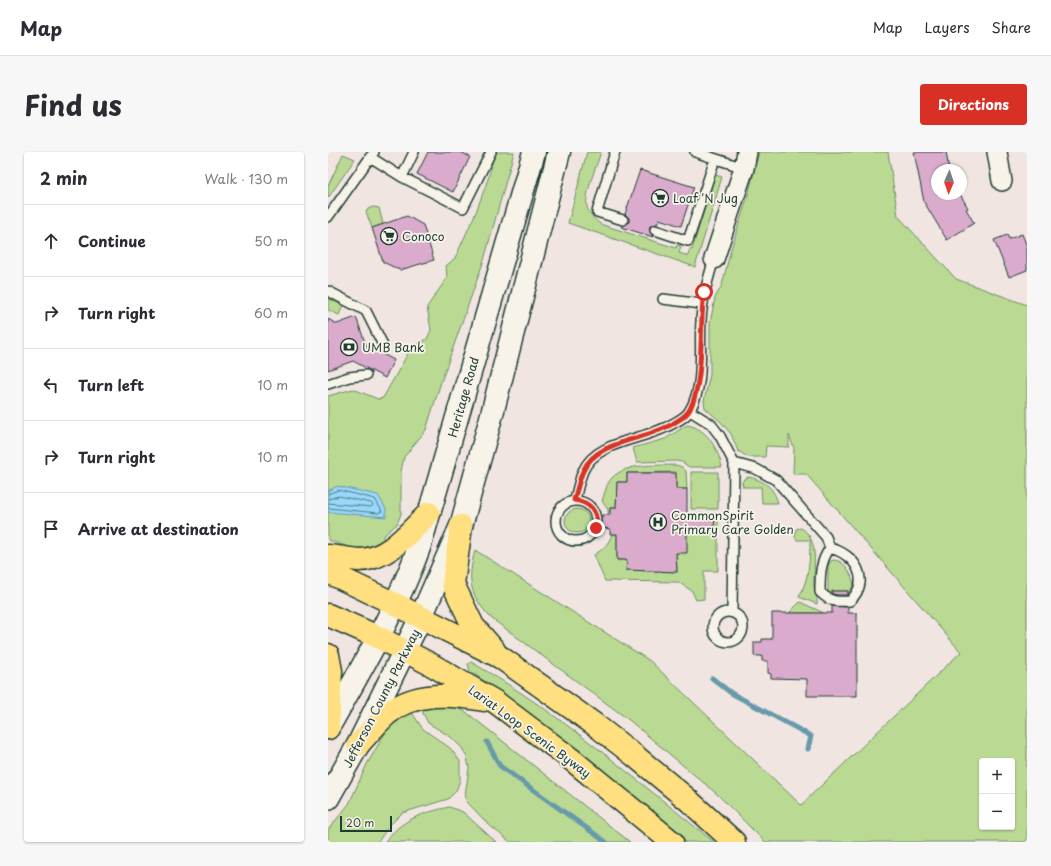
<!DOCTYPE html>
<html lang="en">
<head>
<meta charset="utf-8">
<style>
	:root { --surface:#fff; --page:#f7f7f7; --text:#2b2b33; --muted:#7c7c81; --line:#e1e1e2; --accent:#d93025 }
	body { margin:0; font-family:"Playpen Sans",sans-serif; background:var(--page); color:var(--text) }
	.controls { position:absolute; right:12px; bottom:12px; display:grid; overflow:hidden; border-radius:4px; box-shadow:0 1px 3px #0004 }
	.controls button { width:36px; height:36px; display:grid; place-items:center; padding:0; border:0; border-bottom:1px solid var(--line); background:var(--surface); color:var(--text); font:20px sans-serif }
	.compass { position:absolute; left:603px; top:12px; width:36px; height:36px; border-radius:50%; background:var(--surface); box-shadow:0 1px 3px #0004; rotate:182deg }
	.scale { position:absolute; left:12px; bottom:10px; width:52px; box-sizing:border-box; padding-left:4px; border:2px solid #1f3d34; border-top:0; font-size:11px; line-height:14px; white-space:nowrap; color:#1f3d34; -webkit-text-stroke:3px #f7f3e8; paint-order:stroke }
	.stop { position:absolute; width:12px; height:12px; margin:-9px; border:3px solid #d93025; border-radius:50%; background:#fff }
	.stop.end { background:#d93025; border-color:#fff; box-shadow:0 1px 4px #0008 }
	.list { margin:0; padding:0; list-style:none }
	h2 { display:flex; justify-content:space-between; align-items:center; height:52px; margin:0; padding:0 16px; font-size:17px }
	h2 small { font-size:13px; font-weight:400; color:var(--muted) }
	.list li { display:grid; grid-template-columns:26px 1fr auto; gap:12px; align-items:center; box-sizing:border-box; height:72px; padding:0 16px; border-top:1px solid var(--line) }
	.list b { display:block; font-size:15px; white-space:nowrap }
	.list em { font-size:13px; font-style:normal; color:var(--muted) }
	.icon { flex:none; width:22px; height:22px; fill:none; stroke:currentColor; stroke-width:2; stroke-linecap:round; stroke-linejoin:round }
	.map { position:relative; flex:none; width:699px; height:690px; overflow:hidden; border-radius:4px }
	header { display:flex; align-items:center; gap:24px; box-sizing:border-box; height:56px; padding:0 20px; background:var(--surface); border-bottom:1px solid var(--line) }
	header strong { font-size:19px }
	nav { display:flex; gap:22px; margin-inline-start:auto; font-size:14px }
	.intro { display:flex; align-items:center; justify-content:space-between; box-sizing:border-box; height:96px; padding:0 24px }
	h1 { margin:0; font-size:28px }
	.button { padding:10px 18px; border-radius:4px; background:var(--accent); color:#fff; font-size:14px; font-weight:700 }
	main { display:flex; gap:24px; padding:0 24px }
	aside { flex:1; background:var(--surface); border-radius:4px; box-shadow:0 1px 3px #0004 }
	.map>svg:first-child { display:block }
	.green { fill:#bada93; stroke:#6c8c64; fill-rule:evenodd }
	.water { fill:#99d8fb; stroke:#689aab }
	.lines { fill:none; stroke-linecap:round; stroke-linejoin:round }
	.shore { stroke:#507b84; stroke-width:1 }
	.stream { stroke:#689aab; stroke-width:5 }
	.building { fill:#daabcc; stroke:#1f3d34 }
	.lane-casing { stroke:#1f3d34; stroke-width:12 }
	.street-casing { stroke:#1f3d34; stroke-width:22 }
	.secondary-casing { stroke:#1f3d34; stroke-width:25 }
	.highway-casing { stroke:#1f3d34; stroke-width:25 }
	.lane { stroke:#f7f3e8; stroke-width:9 }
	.street { stroke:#f7f3e8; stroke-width:19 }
	.secondary { stroke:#f7f3e8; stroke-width:22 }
	.highway { stroke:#ffdf80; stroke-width:22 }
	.route { stroke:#d93025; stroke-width:5 }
	.labels { text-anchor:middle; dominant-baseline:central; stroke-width:3.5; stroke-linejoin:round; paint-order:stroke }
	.poi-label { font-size:12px; fill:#1f3d34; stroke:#f7f3e8; text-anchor:start }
	.street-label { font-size:12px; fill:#1f3d34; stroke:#f7f3e8 }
</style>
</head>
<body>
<header>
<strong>Map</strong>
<nav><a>Map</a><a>Layers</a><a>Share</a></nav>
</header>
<div class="intro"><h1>Find us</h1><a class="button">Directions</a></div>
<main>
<aside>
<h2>2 min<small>Walk · 130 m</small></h2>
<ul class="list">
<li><svg class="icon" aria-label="ahead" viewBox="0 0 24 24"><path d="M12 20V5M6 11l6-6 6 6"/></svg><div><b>Continue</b></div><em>50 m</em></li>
<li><svg class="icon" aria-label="right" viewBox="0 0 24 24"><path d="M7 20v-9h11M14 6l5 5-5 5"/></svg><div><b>Turn right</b></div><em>60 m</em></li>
<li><svg class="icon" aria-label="left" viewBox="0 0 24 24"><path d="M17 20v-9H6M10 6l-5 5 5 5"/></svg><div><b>Turn left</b></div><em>10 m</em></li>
<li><svg class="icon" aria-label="right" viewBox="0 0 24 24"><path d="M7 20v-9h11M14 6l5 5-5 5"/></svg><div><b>Turn right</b></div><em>10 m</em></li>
<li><svg class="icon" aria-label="arrive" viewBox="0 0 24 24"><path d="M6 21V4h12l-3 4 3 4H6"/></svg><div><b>Arrive at destination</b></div></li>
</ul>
</aside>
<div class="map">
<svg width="699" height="690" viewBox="0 0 699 690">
	<rect width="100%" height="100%" fill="#f1e5e2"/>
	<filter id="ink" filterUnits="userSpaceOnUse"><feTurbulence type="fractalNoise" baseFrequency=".025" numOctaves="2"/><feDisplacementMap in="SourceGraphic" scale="8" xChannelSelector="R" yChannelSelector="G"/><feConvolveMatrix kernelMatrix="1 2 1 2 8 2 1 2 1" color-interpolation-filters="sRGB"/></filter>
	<g filter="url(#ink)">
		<!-- green -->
		<path class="green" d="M167,0h19l-30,108 -43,122 -15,48 -22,27 -3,14v43l-4,10 -14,12 1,7c-25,7 -31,6 -56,-3v-144l25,-7 25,10 5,-1 28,-50 16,-9 4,-9 -4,-23 20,-29 -1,-12 9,-8 21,-46 12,-33z
			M259,0h14c-4,13 -17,42 -14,55 2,6 8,13 13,17l76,24 1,-3 4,1 -2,7 9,3 2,-7 2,1 23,-75 7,2 -27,90 -127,-44z
			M431,0h129l10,64 58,63 71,26v537h-262l-48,-48 -88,-74 -138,-102c-22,-24 -24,-37 -16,-68l175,111 151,144 160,-153 -155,-178h-13l1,-26 -5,-13v12l-23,-1 -1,11h-17l-10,-6 -7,-17 -10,-12 -16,-14 -1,-7 6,-26v-52l5,-25 7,-13 9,-36 18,-57zM654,609h30v66h-30z
			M15,2l12,5 -27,39v-12z
			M45,55l6,1 4,16 -11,4 -6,-16 2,-3z
			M0,146l15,8 -4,9 -11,-5z
			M359,273c20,3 31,24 35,42h-33l-7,-5 -6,-1 -39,1 -4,-14 32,-9z
			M348,313l6,2 4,4 1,18h-11v-17l-49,1v9h-10l-1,26h-6v7h-2v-5l-6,-9c3,-8 4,-17 10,-23 15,-16 45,-12 64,-13z
			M363,320h27v37h-27z
			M421,325c15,4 24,9 29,26h-16l-1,-16h-18l-1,-5 2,-3z
			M237 369a12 12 0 1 1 24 0a12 12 0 1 1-24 0Z
			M387,362h3v57h-14v28l-8,1 -4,-9 -14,-9 -73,-1 -11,-26c8,-5 15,-11 18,-21h5v26h10l-1,10 51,2 -1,-19 11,-24 27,1z
			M473,376c19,11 12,39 13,58 0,6 4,12 3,18l-18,-7c10,-19 11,-36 11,-57h-13l-2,-3 1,-8z
			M506,408c12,1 17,14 20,24l-6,10v-3h-15l-1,4 -4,-4v-25l3,-5z
			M472,450l24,11h-35z
			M143,510c88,50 164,117 243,180h-28l-162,-133 -54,-38 -2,-7z
			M94,554h30l14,6 164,130h-120l-22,-18 -21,-22 -2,-6 4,-28 -2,-11 -5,-9 -11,-11 -23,-14 -5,-10z
			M82,558l13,19 27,19 10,13v19l-4,11 -8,8 -46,14 -14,14 -10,15h-50v-12l21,-26 18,-40 21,-36z
			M121,655l14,5 33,30h-111c16,-23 38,-29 64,-35z"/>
		<!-- water -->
		<path class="water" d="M9,334l41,9 8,14v8l-58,-5v-21z"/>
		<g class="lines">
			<!-- shore -->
			<path class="shore" d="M0,342l10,-4 37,9 7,12 -4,2 -50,-5
				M0,347l11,-3 32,7 2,2 -2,2 -43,-4"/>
			<!-- stream -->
			<path class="stream" d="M384,526l19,15 80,43 -3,13
				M159,590l13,24 106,76"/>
		</g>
		<!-- building -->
		<path class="building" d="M100,0h33l9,5 -17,35 -36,-18z
			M586,0h32l3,18h-12v24h23l8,14 -2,1 8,14 -27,17 -23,-38z
			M312,18l54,17 -13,39 -22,-7 -2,5 -6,1 -2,3 4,9 -32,-10 8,-5v-4l-4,-4z
			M79,64l16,9 11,35 -34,10 -17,-8 -11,-34z
			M694,82l5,13v23l-18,7 -15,-37 13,-5 2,4z
			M28,165l10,28 28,15 -9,18 -32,-17 -25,9v-51l9,5z
			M299,321h49v16h11v25h28l-1,16 -27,-1v24h-11l1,19 -51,-2 1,-10h-10v-26h-7v-5l-8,-1v-13h8v-7h6l1,-26h10z
			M504,439h16v2l-1,2h-9l-6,-1z
			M504,454l16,1v6h9v83h-50v-17l-36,-1v-4l-3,-1v-12h-6v-5h-8v-14h8v-3h10v-26h60z"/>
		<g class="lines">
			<!-- lane casing -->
			<g class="lane-casing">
				<path id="lane" d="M287,0l-18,60 26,8
					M367,0l49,16
					M42,5l32,20 61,31 28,-56
					M74,25l12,-25
					M0,65l46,-65
					M327,78l33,11 27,-82
					M0,139l38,20 16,32
					M335,147l39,5
					M0,232l21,-7 17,-2
					M362,259l21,13 9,12 14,27 -2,149
					M406,311l22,6 20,11 50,57 4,11
					M247,348c2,-9 4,-19 8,-29 14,-32 63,-30 91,-48 6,-3 13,-7 16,-13 15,-26 9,-60 11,-89 1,-22 7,-42 13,-62
					M228 369a20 20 0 1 1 40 0a20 20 0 1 1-40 0Z
					M502,396c25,6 42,32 20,53 -13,1 -20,1 -30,-9 0,-17 0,-30 10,-44z
					M385 475a15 15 0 1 1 30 0a15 15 0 1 1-30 0Z"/>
			</g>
			<!-- street casing -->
			<g class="street-casing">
				<path id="street" d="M669,0l5,29
					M386,107l30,-91 3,-16"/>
			</g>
			<!-- secondary casing -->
			<g class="secondary-casing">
				<path id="secondary" d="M0,576c33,-59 69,-119 92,-183l114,-393
					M0,646l30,-53 63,-128 40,-91 31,-112 67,-262"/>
			</g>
			<!-- highway casing -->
			<g class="highway-casing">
				<path id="highway" d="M133,374l-8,58 20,42 21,24
					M0,404c10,1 21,3 31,4 29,0 51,-29 70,-47
					M0,420l67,32 105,53 94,67 41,32 52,43 47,43
					M0,463l50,22 54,28 62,36 77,58 101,83
					M0,503l3,16 -3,57
					M30,593c9,-10 19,-22 29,-31 28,-23 64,-20 97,-14"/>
			</g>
			<!-- lane -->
			<use href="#lane" class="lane"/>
			<!-- street -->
			<use href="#street" class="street"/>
			<!-- secondary -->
			<use href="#secondary" class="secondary"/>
			<!-- highway -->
			<use href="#highway" class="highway"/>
		</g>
	</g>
	<g class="lines" filter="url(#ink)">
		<!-- route -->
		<path class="route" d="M268,376c3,-16 -6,-26 -22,-28 3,-9 5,-20 9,-29 14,-32 63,-30 91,-48 6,-4 13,-7 16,-14 15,-30 9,-82 14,-117"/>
	</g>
	<!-- icons -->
	<defs>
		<g id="supermarket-ring" transform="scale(0.9)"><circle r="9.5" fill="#f7f3e8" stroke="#1f3d34" stroke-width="1.5"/><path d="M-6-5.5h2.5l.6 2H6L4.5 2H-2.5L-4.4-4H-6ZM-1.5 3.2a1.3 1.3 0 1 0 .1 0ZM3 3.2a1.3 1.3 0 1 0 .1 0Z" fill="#1f3d34"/></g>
		<g id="bank-ring" transform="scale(0.9)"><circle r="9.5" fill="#f7f3e8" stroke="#1f3d34" stroke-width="1.5"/><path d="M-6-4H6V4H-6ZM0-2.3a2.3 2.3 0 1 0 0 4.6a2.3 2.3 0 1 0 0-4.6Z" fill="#1f3d34"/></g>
		<g id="hospital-ring" transform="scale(0.9)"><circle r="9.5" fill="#f7f3e8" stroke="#1f3d34" stroke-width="1.5"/><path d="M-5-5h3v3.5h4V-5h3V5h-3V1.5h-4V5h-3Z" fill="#1f3d34"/></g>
	</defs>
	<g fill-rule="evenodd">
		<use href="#supermarket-ring" x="332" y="46"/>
		<use href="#supermarket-ring" x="61" y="84"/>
		<use href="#bank-ring" x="21" y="195"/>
		<use href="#hospital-ring" x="330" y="370"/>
	</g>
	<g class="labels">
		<!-- poi labels -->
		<g class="poi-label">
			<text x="345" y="46">Loaf 'N Jug</text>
			<text x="74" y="84">Conoco</text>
			<text x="34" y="195">UMB Bank</text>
			<text x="343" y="363">CommonSpirit<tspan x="343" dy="14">Primary Care Golden</tspan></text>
		</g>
		<!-- street labels -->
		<g class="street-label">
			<text transform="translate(135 245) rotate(-74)">Heritage Road</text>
			<text transform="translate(53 546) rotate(-63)">Jefferson County Parkway</text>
			<text transform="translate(202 579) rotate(36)">Lariat Loop Scenic Byway</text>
		</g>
	</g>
</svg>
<div class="controls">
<button>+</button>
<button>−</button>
</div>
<svg class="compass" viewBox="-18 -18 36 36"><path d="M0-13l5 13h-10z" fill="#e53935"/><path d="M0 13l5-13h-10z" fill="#7c7c81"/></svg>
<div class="scale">20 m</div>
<div class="stop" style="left:376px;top:140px"></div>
<div class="stop end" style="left:268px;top:376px"></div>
</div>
</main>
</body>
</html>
